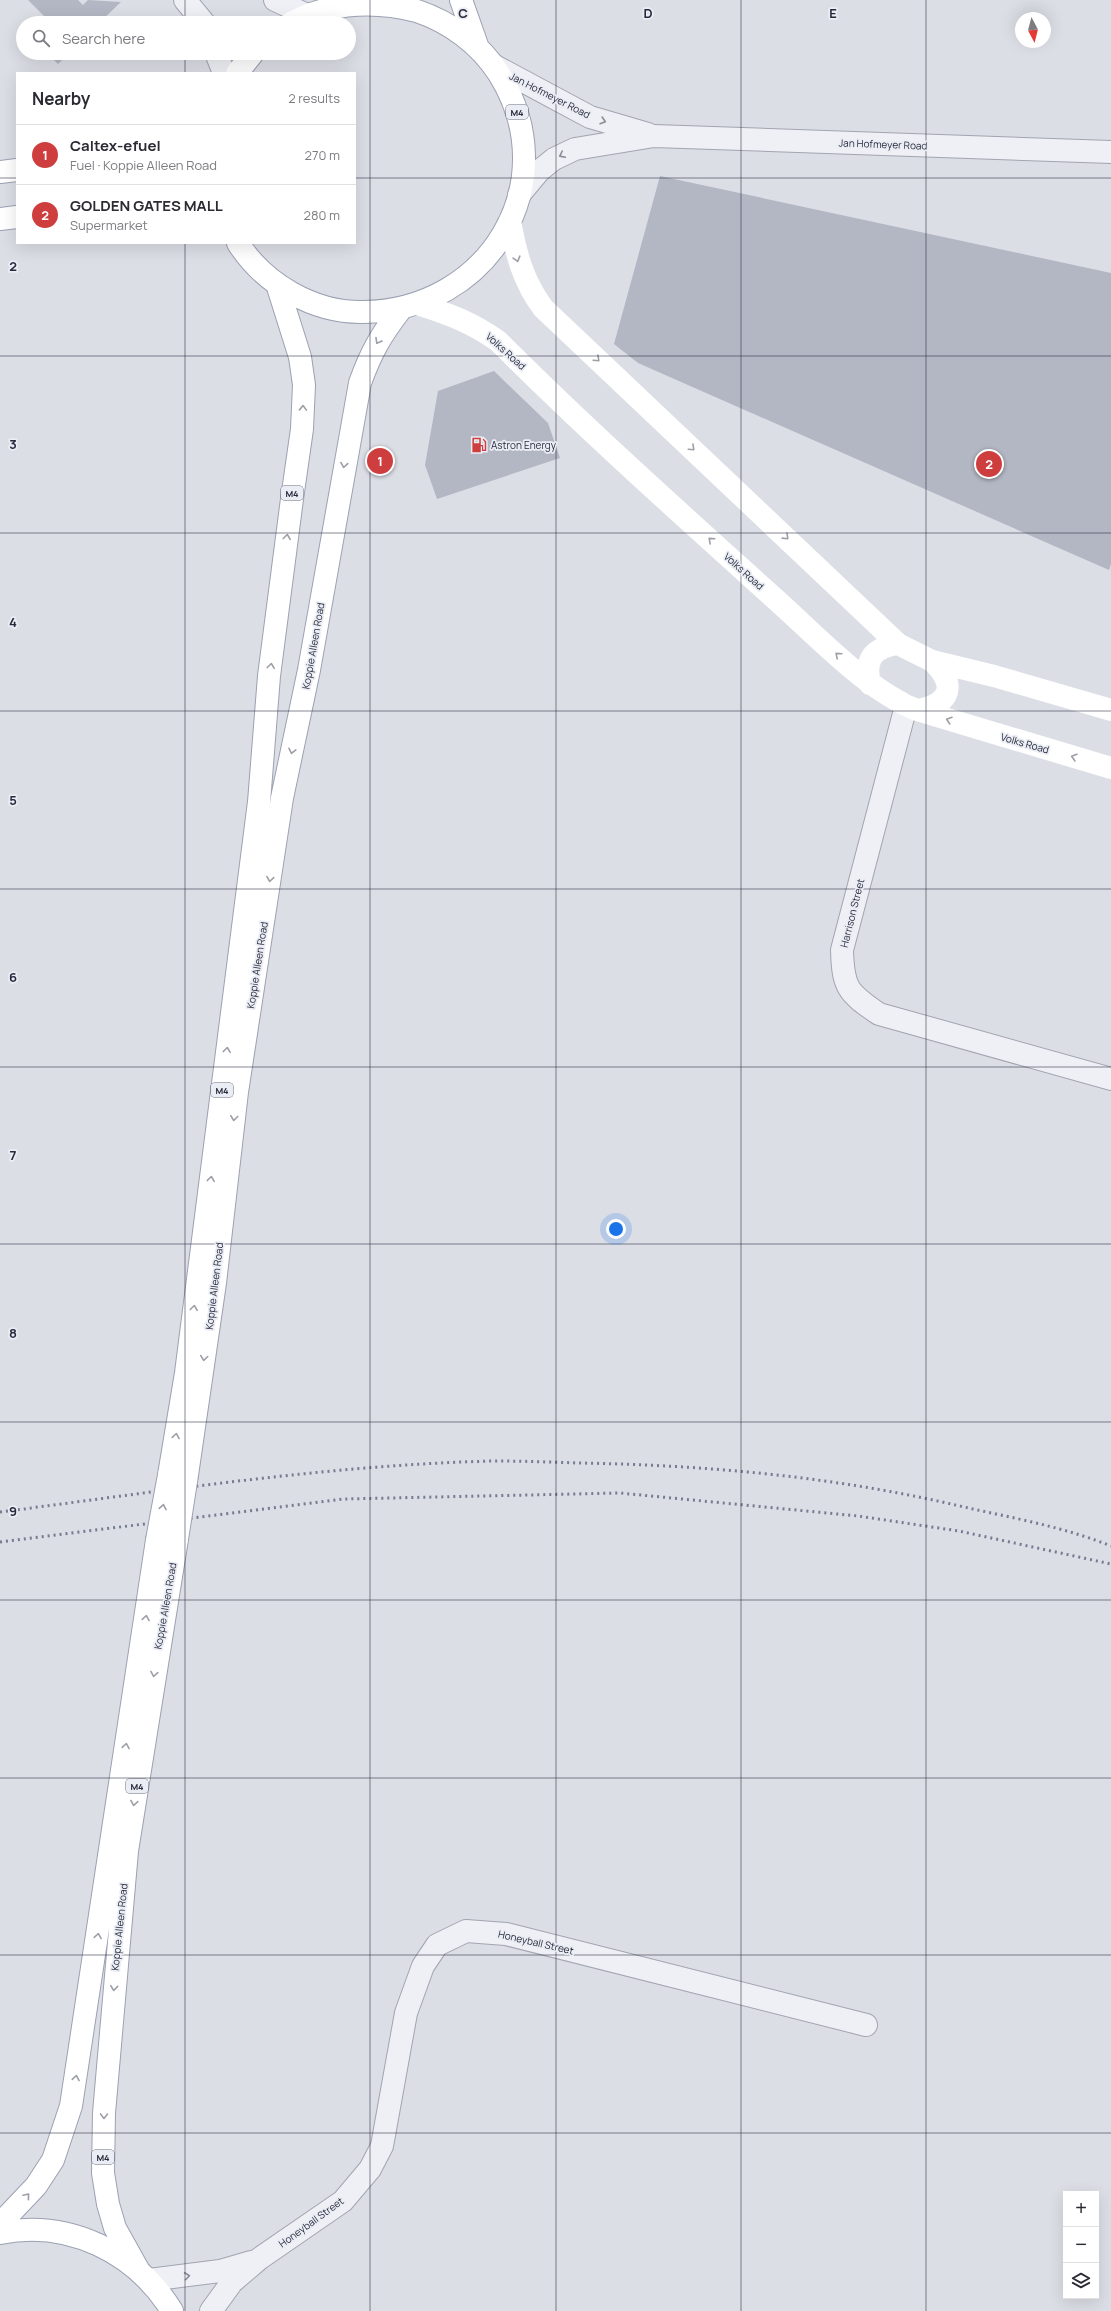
<!DOCTYPE html>
<html lang="en">
<head>
<meta charset="utf-8">
<style>
	:root { --surface:#fff; --page:#f7f7f7; --text:#2b2b33; --muted:#7c7c81; --line:#e1e1e2; --accent:#ce3e3e }
	body { margin:0; font-family:Manrope,sans-serif; background:var(--page); color:var(--text) }
	.controls { position:absolute; right:12px; bottom:12px; display:grid; overflow:hidden; border-radius:0px; box-shadow:0 4px 16px #0002 }
	.controls button { width:36px; height:36px; display:grid; place-items:center; padding:0; border:0; border-bottom:1px solid var(--line); background:var(--surface); color:var(--text); font:20px sans-serif }
	.compass { position:absolute; left:1015px; top:12px; width:36px; height:36px; border-radius:50%; background:var(--surface); box-shadow:0 4px 16px #0002; rotate:173deg }
	.you { position:absolute; left:616px; top:1229px; width:14px; height:14px; margin:-10px; border:3px solid #fff; border-radius:50%; background:#1a73e8; box-shadow:0 0 0 6px #1a73e833 }
	.badge { display:grid; place-items:center; width:26px; height:26px; border-radius:50%; background:var(--accent); color:#fff; font-size:13px; font-weight:700 }
	.pin { position:absolute; translate:-50% -50%; border:2px solid #fff; box-shadow:0 1px 4px #0006 }
	.list { margin:0; padding:0; list-style:none }
	h2 { display:flex; justify-content:space-between; align-items:center; height:52px; margin:0; padding:0 16px; font-size:17px }
	h2 small { font-size:13px; font-weight:400; color:var(--muted) }
	.list li { display:grid; grid-template-columns:26px 1fr auto; gap:12px; align-items:center; box-sizing:border-box; height:60px; padding:0 16px; border-top:1px solid var(--line) }
	.list b { display:block; font-size:15px; white-space:nowrap }
	.list p { margin:0; font-size:13px; white-space:nowrap; color:var(--muted) }
	.list em { font-size:13px; font-style:normal; color:var(--muted) }
	.icon { flex:none; width:22px; height:22px; fill:none; stroke:currentColor; stroke-width:2; stroke-linecap:round; stroke-linejoin:round }
	.map { position:relative; flex:none; width:1111px; height:2311px; overflow:hidden }
	.search { position:absolute; background:var(--surface); box-shadow:0 4px 16px #0002; left:16px; top:16px; width:340px; height:44px; display:flex; align-items:center; gap:10px; box-sizing:border-box; padding:0 14px; border-radius:22px; color:var(--muted); font-size:15px }
	.panel { position:absolute; background:var(--surface); box-shadow:0 4px 16px #0002; left:16px; top:72px; width:340px; height:172px; border-radius:0px }
	.map>svg:first-child { display:block }
	.building { fill:#b3b7c3 }
	.lines { fill:none; stroke-linecap:round; stroke-linejoin:round }
	.street-casing { stroke:#a2a4b0; stroke-width:24 }
	.primary-casing { stroke:#9ba1b2; stroke-width:24 }
	.street { stroke:#eef0f5; stroke-width:22 }
	.secondary { stroke:#fff; stroke-width:22 }
	.primary { stroke:#fff; stroke-width:22 }
	.rail { stroke:#757b90; stroke-width:3; stroke-dasharray:2 4; stroke-linecap:butt }
	.primary-bridge-casing { stroke:#9ba1b2; stroke-width:24; stroke-linecap:butt }
	.primary-bridge { stroke:#fff; stroke-width:22 }
	.oneway { stroke:#8a8d98 }
	.oneway2 { stroke:#9d9fa7 }
	.grid { fill:none; stroke:#262a3c; stroke-width:1; stroke-opacity:0.55 }
	.labels { text-anchor:middle; dominant-baseline:central; stroke-width:3.5; stroke-linejoin:round; paint-order:stroke }
	.shield { fill:#ebedf4; stroke:#616473; stroke-width:1 }
	.shield-label { font-size:9px; font-weight:bold; fill:#262a3c }
	.street-label { font-size:10px; fill:#262a3c; stroke:#ebedf4 }
	.poi-label { font-size:10px; fill:#262a3c; stroke:#ebedf4; text-anchor:start }
	.grid-label { font-size:13px; text-anchor:middle; font-weight:bold; fill:#262a3c; stroke:#ebedf4; stroke-width:3.5; stroke-linejoin:round; paint-order:stroke }
</style>
</head>
<body>
<div class="map">
<svg width="1111" height="2311" viewBox="0 0 1111 2311">
	<rect width="100%" height="100%" fill="#dcdee6"/>
	<!-- building -->
	<path class="building" d="M28,0h50l5,5 5,-5 33,2 -22,21h-48z
		M47,53h22l-11,11z
		M660,176l451,97v291l-2,6 -471,-207 -24,-19z
		M494,371l54,52 12,35 -123,41 -12,-34 13,-74z"/>
	<g class="lines">
		<!-- street casing -->
		<g class="street-casing">
			<path id="street" d="M185,0l19,23
				M275,0l32,15
				M216,53l8,20
				M493,65l97,52 58,17
				M519,195l20,-24 15,-12 21,-10 79,-13 457,16
				M906,706l-64,244c1,38 6,43 37,64l232,65
				M149,2280l71,-9 31,-9
				M211,2311l21,-29 27,-23 84,-58 27,-32 12,-23 24,-133 17,-47 14,-21 29,-14 40,3 360,91"/>
		</g>
		<!-- primary casing -->
		<g class="primary-casing">
			<path id="primary" d="M461,0l17,48
				M237,73l16,-20
				M0,172l17,-2
				M0,219l17,-2
				M238,243c26,41 76,70 125,69 125,-1 204,-129 136,-238 -19,-30 -49,-52 -82,-63 -43,-11 -86,-9 -126,12
				M169,1475l17,-102 73,-571 10,-126 23,-177 10,-70 2,-44 -4,-28 -23,-73
				M187,1475l28,-192 22,-191 45,-294 27,-128 51,-287c11,-31 21,-48 41,-74
				M0,2224l36,-38 17,-26 18,-54 86,-566
				M0,2233c68,-14 136,19 172,78
				M139,2271l-24,-43 -7,-24 -5,-31 1,-60 23,-262 50,-312"/>
		</g>
		<!-- street -->
		<use href="#street" class="street"/>
		<!-- secondary -->
		<path class="secondary" d="M510,221c6,33 13,60 33,87l355,336 34,17 62,15 117,34
			M417,304c32,10 54,18 81,37 89,89 182,172 275,256 43,38 92,92 144,113l194,58
			M870,684c-6,-25 3,-36 28,-40
			M917,710c35,-6 40,-26 15,-49"/>
		<!-- primary -->
		<use href="#primary" class="primary"/>
		<!-- rail -->
		<path class="rail" d="M0,1512c164,-21 328,-47 493,-51 29,0 57,1 85,2 129,2 260,14 386,44 49,11 100,20 147,39
			M0,1542l344,-43 276,-6 238,23 101,15 152,33"/>
		<!-- primary-bridge casing -->
		<g class="primary-bridge-casing">
			<path id="primary-bridge" d="M177,1539l10,-64
				M157,1540l12,-65"/>
		</g>
		<!-- primary-bridge -->
		<use href="#primary-bridge" class="primary-bridge"/>
	</g>
	<!-- one-way arrows -->
	<defs><path id="oneway-chevron" d="M-2-3.5L2.5 0L-2 3.5" fill="none" stroke-width="1.6" stroke-linecap="round" stroke-linejoin="round"/></defs>
	<g class="oneway">
		<use href="#oneway-chevron" transform="translate(603 121) rotate(17)"/>
		<use href="#oneway-chevron" transform="translate(562 155) rotate(154)"/>
		<use href="#oneway-chevron" transform="translate(187 2276) rotate(-7)"/>
	</g>
	<g class="oneway2">
		<use href="#oneway-chevron" transform="translate(517 259) rotate(74)"/>
		<use href="#oneway-chevron" transform="translate(378 341) rotate(120)"/>
		<use href="#oneway-chevron" transform="translate(597 359) rotate(43)"/>
		<use href="#oneway-chevron" transform="translate(303 408) rotate(-88)"/>
		<use href="#oneway-chevron" transform="translate(692 448) rotate(43)"/>
		<use href="#oneway-chevron" transform="translate(344 465) rotate(99)"/>
		<use href="#oneway-chevron" transform="translate(287 537) rotate(-83)"/>
		<use href="#oneway-chevron" transform="translate(786 537) rotate(44)"/>
		<use href="#oneway-chevron" transform="translate(711 540) rotate(-138)"/>
		<use href="#oneway-chevron" transform="translate(838 655) rotate(-138)"/>
		<use href="#oneway-chevron" transform="translate(271 666) rotate(-83)"/>
		<use href="#oneway-chevron" transform="translate(949 720) rotate(-162)"/>
		<use href="#oneway-chevron" transform="translate(292 751) rotate(102)"/>
		<use href="#oneway-chevron" transform="translate(1074 757) rotate(-164)"/>
		<use href="#oneway-chevron" transform="translate(270 879) rotate(99)"/>
		<use href="#oneway-chevron" transform="translate(227 1050) rotate(-83)"/>
		<use href="#oneway-chevron" transform="translate(234 1118) rotate(97)"/>
		<use href="#oneway-chevron" transform="translate(211 1179) rotate(-83)"/>
		<use href="#oneway-chevron" transform="translate(194 1308) rotate(-83)"/>
		<use href="#oneway-chevron" transform="translate(204 1358) rotate(98)"/>
		<use href="#oneway-chevron" transform="translate(176 1436) rotate(-81)"/>
		<use href="#oneway-chevron" transform="translate(163 1507) rotate(-80)"/>
		<use href="#oneway-chevron" transform="translate(146 1618) rotate(-81)"/>
		<use href="#oneway-chevron" transform="translate(154 1674) rotate(99)"/>
		<use href="#oneway-chevron" transform="translate(126 1746) rotate(-81)"/>
		<use href="#oneway-chevron" transform="translate(134 1803) rotate(99)"/>
		<use href="#oneway-chevron" transform="translate(98 1936) rotate(-81)"/>
		<use href="#oneway-chevron" transform="translate(114 1988) rotate(96)"/>
		<use href="#oneway-chevron" transform="translate(76 2078) rotate(-81)"/>
		<use href="#oneway-chevron" transform="translate(104 2116) rotate(91)"/>
		<use href="#oneway-chevron" transform="translate(27 2196) rotate(-50)"/>
	</g>
	<!-- grid -->
	<path class="grid" d="M185,0v23M370,0v2311M556,0v2311M741,0v2311M926,0v2311M185,53v20M0,178h17M355,178h756M185,243v2068M0,356h1111M0,533h1111M0,711h1111M0,889h1111M0,1067h1111M0,1244h1111M0,1422h1111M0,1600h1111M0,1778h1111M0,1955h1111M0,2133h1111"/>
	<!-- icons -->
	<defs>
		<g id="fuel-bare" transform="scale(1.2)"><path d="M-5.5-6h7V0h2V4h1.3V-2.5L3-4.5l.8-.8L6-3V5H2.5V1h-1V6h-7ZM-4.2-4.7v3.2H.2V-4.7Z" fill="#ce3e3e" stroke="#ebedf4" stroke-width="2.5" paint-order="stroke"/></g>
	</defs>
	<g fill-rule="evenodd">
		<use href="#fuel-bare" x="479" y="445"/>
	</g>
	<g class="labels">
		<!-- shield labels -->
		<g class="shield">
			<rect x="506" y="105" width="22" height="14" rx="3"/>
			<rect x="281" y="486" width="22" height="14" rx="3"/>
			<rect x="211" y="1083" width="22" height="14" rx="3"/>
			<rect x="126" y="1779" width="22" height="14" rx="3"/>
			<rect x="92" y="2150" width="22" height="14" rx="3"/>
		</g>
		<g class="shield-label">
			<text x="517" y="112">M4</text>
			<text x="292" y="493">M4</text>
			<text x="222" y="1090">M4</text>
			<text x="137" y="1786">M4</text>
			<text x="103" y="2157">M4</text>
		</g>
		<!-- street labels -->
		<g class="street-label">
			<text transform="translate(550 95) rotate(27)">Jan Hofmeyer Road</text>
			<text transform="translate(883 144) rotate(2)">Jan Hofmeyer Road</text>
			<text transform="translate(506 351) rotate(42)">Volks Road</text>
			<text transform="translate(744 571) rotate(42)">Volks Road</text>
			<text transform="translate(313 646) rotate(-80)">Koppie Alleen Road</text>
			<text transform="translate(1025 743) rotate(16)">Volks Road</text>
			<text transform="translate(852 913) rotate(-76)">Harrison Street</text>
			<text transform="translate(257 965) rotate(-81)">Koppie Alleen Road</text>
			<text transform="translate(214 1286) rotate(-83)">Koppie Alleen Road</text>
			<text transform="translate(165 1606) rotate(-80)">Koppie Alleen Road</text>
			<text transform="translate(119 1927) rotate(-84)">Koppie Alleen Road</text>
			<text transform="translate(536 1942) rotate(13)">Honeyball Street</text>
			<text transform="translate(311 2222) rotate(-36)">Honeyball Street</text>
		</g>
		<!-- poi labels -->
		<g class="poi-label">
			<text x="491" y="445">Astron Energy</text>
		</g>
	</g>
	<g class="grid-label">
		<text x="463" y="18">C</text>
		<text x="648" y="18">D</text>
		<text x="833" y="18">E</text>
		<text x="13" y="271">2</text>
		<text x="13" y="449">3</text>
		<text x="13" y="627">4</text>
		<text x="13" y="805">5</text>
		<text x="13" y="982">6</text>
		<text x="13" y="1160">7</text>
		<text x="13" y="1338">8</text>
		<text x="13" y="1516">9</text>
	</g>
</svg>
<div class="controls">
<button>+</button>
<button>−</button>
<button><svg class="icon" aria-label="layers" viewBox="0 0 24 24"><path d="M12 4l9 5-9 5-9-5zM3 14l9 5 9-5"/></svg></button>
</div>
<svg class="compass" viewBox="-18 -18 36 36"><path d="M0-13l5 13h-10z" fill="#e53935"/><path d="M0 13l5-13h-10z" fill="#7c7c81"/></svg>
<div class="you"></div>
<div class="pin badge" style="left:380px;top:461px">1</div>
<div class="pin badge" style="left:989px;top:464px">2</div>
<div class="search"><svg class="icon" aria-label="search" viewBox="0 0 24 24"><circle cx="10" cy="10" r="6"/><path d="M15 15l6 6"/></svg>Search here</div>
<section class="panel">
<h2>Nearby<small>2 results</small></h2>
<ul class="list">
<li><span class="badge">1</span><div><b>Caltex-efuel</b><p>Fuel · Koppie Alleen Road</p></div><em>270 m</em></li>
<li><span class="badge">2</span><div><b>GOLDEN GATES MALL</b><p>Supermarket</p></div><em>280 m</em></li>
</ul>
</section>
</div>
</body>
</html>
